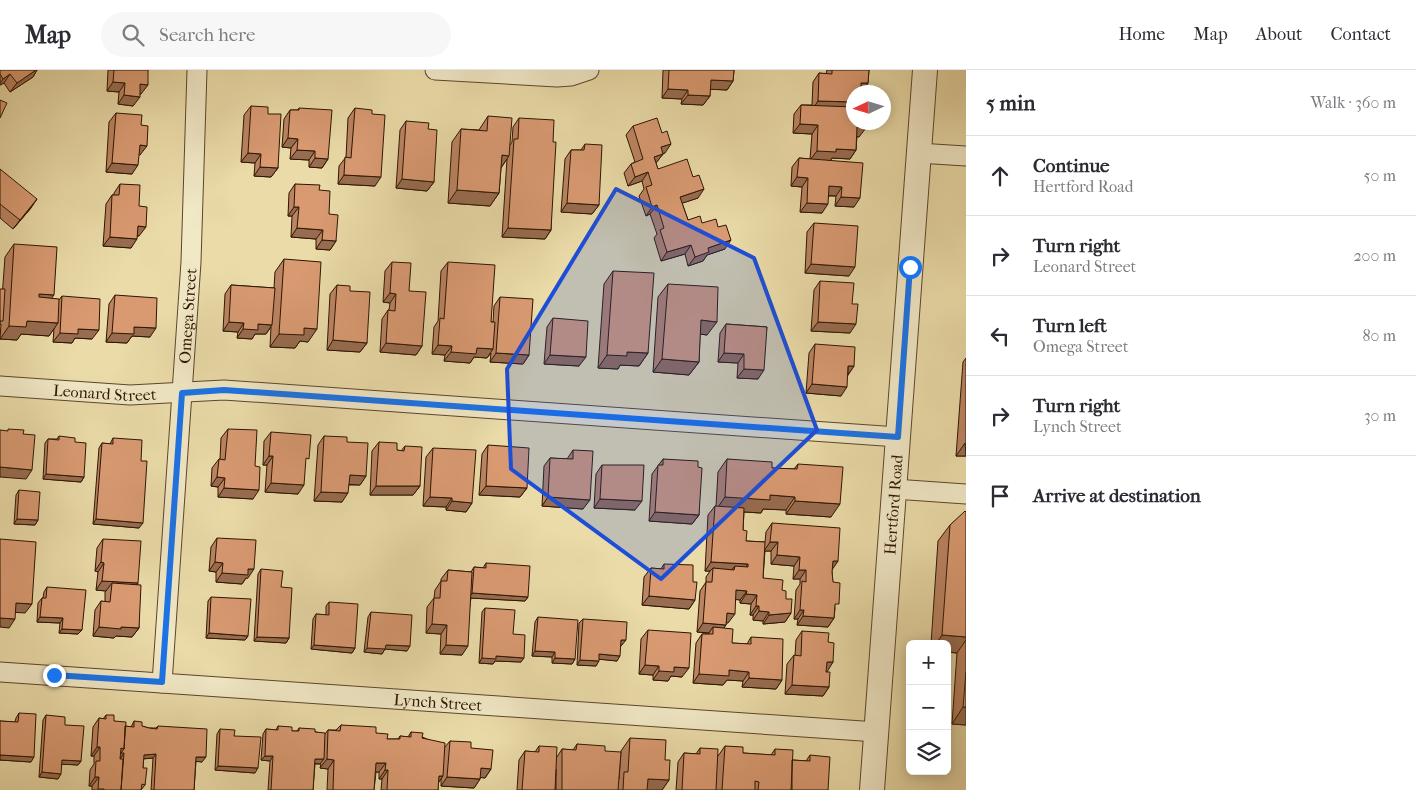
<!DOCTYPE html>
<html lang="en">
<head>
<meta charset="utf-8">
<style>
	:root { --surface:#fff; --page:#f7f7f7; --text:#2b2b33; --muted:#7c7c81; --line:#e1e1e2 }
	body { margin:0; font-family:"IM FELL French Canon",serif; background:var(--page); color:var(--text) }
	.controls { position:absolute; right:15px; bottom:15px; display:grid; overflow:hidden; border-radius:8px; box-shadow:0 2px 12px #0003 }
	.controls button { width:45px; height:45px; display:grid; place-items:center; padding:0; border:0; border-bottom:1px solid var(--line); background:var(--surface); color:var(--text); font:25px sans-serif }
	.compass { position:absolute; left:846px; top:15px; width:45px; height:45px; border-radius:50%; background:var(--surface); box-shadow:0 2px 12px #0003; rotate:266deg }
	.stop { position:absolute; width:15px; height:15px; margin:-11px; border:4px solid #1a73e8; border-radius:50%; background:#fff }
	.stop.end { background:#1a73e8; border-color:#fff; box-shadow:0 1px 5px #0008 }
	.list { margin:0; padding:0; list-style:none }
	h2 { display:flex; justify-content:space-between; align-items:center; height:65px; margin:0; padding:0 20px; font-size:21px }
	h2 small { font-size:16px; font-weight:400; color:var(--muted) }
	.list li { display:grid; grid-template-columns:32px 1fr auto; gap:15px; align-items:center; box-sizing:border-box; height:80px; padding:0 20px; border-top:1px solid var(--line) }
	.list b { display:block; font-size:19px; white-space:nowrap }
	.list p { margin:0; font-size:16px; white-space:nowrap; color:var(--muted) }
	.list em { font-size:16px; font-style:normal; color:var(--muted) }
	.icon { flex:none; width:28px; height:28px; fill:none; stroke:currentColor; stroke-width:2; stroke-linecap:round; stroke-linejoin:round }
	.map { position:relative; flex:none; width:966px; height:720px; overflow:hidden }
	header { display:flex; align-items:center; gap:30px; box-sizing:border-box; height:70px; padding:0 25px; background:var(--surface); border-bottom:1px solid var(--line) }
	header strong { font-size:24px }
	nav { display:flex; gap:28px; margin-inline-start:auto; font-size:18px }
	.search { width:350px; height:45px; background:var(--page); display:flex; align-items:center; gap:12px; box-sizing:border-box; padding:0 18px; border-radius:28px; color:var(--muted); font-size:19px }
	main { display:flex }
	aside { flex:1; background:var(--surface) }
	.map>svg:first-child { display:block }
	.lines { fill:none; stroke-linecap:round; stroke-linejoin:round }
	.minor-casing { stroke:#5c462b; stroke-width:21 }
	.tertiary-casing { stroke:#5c462b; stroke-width:26 }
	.minor { stroke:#f1e8c6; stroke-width:19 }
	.tertiary { stroke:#f1e8c6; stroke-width:24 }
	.wall { fill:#bb8462; stroke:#2d1501 }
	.shaded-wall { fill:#986c50; stroke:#2d1501 }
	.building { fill:#d99a72; stroke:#2d1501 }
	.route { stroke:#1a73e8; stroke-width:6 }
	.marked { fill:#1d4ed8; fill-opacity:0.2; stroke:#1d4ed8; stroke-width:4; stroke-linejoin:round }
	.labels { text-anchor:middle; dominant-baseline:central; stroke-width:4.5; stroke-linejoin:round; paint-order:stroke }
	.street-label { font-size:16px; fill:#2d1501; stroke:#f1e8c6 }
</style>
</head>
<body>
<header>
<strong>Map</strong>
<div class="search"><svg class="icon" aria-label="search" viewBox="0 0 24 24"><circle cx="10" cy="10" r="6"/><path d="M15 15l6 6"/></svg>Search here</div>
<nav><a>Home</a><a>Map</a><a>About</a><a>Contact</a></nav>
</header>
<main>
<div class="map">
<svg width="966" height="720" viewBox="0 0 966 720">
	<rect width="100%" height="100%" fill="#eadba8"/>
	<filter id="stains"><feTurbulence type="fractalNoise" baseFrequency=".004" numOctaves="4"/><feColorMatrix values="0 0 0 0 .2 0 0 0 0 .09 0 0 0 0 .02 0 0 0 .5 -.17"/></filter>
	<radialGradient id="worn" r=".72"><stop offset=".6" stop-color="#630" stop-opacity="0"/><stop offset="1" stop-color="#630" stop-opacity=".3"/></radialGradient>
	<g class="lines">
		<!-- minor casing -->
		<g class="minor-casing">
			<g id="minor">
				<path d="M435,0l122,7 14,-1 18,-6"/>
				<path d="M918,83l48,3"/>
				<path id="s1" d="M0,316l130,9 94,-5 674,47"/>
				<path d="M894,419l72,5"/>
				<path id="s2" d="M0,602l877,60"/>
				<path id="s3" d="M162,613l29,-421 6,-192"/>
			</g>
		</g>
		<!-- tertiary casing -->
		<g class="tertiary-casing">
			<g id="tertiary">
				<path id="s4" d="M872,720l53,-720"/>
			</g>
		</g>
		<!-- minor -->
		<use href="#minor" class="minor"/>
		<!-- tertiary -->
		<use href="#tertiary" class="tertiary"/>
	</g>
	<!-- wall -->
	<path class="wall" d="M0,0h37l-4,7 -23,15 -6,-9 -4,2z
		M108,0h40l-7,24h-1l-7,12 -15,-2 1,-12 -12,-1z
		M663,0h71l-1,11 -6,9 -17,-1v7l-7,9 -22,-1 1,-5 -20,-1z
		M827,0h42l-1,13 -6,9h-8l5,45 -2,-1 -1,14 -6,9 -18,-1 -2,3 24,46 -19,-1 1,-10h-7l-7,17 -22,-1 2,-25 -11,-1 1,-19 7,-9 11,1 2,-25 -19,-1 1,-19 7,-9h11l1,-23 6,-9 7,1z
		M251,36l17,8 10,54 -7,9 -17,-1 1,-13 -14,-1 3,-47z
		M299,38l29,51 -6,9 -13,-1v-7l-19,-1 1,-11 -9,-1 2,-28 6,-9h8z
		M355,38l20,78 -37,-2 1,-18 7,-9 2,-39z
		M116,43l25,12 -1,30 -1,-1 -7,20 -26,-2 3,-50z
		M488,46l22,29 2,-3 1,-15 6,-9 34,24 -2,88 -6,9 -43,-2 5,-78 -6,9 -2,25 -9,13 -42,-3 4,-61 9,-13 18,1z
		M406,51l22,8 6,53 -7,9 -31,-3 4,-58z
		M633,56l32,27 -2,1 -7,9 2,6 40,29 -16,5 6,17 14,3 23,26 -18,6 -4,6 -15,5 -3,-12 -24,7 -7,-23 3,-4 -7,-20 -4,2 -7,-20 5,-7 -2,-8 -14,5 -4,-13 7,-9 4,-2 -9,-27z
		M585,74l14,61 -7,9 -31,-2 4,-53 6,-9h10z
		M0,99l31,39 -18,21 -13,-11z
		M120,114l19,22v30h-2l-6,12 -28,-2 3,-42 6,-9h2v-2z
		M295,114l24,6 10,24 7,27 -6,9 -14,-1v-10l-25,-2 1,-21h-4l1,-23z
		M814,153l35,53 -44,-3 2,-41z
		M14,174l37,54 8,2 3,-4 30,43 -17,-1 -3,5 -19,-1 1,-14 -5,8 -28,-2 -4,6 -17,-1 1,-15 -1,1 5,-68z
		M284,189l24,83 -8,-1 -5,7 -25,-1 1,-20 -5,7h-11l-3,5 -15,-1 1,-6 -15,-1 2,-37 6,-9 43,3 1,-16z
		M392,192l17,29 13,55 -6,9 -36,-3 2,-33 6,-9h1l1,-7 -7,-1 2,-31z
		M448,192l43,60h2l1,-16 6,-9 29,58 -6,9 -33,-2 1,-9 -4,5 -13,-1 -4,6 -26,-2 1,-6 -13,-1 2,-27 4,-6 3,-50z
		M613,201l35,82 -9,13 -19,-1 -2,4 -20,-1 6,-84z
		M820,211l32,23 -2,29 -39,-2 3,-41z
		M668,214l39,51 -7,-1 -1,28 -10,13 -36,-3 5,-75z
		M337,215l13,6 17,52 -7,9 -33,-2 3,-56z
		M115,225l35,42 -18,-1 -5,7 -21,-1 3,-38z
		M553,248l26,48 -35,-2 3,-37z
		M726,254l41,3 -9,52 -21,-1 1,-15 -20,-1 2,-29z
		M815,274l39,22 -6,9 -7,21 -35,-3 3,-40z
		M966,288v98h-10l7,-94z
		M228,359l25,70 -35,-2v-10l-7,-1 1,-18 7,-9h1l1,-21z
		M271,362l34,32 -7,30 -33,-2 2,-27h-4l1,-24z
		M59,366l25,41 -3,5 -38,-3 2,-36 3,-4h9z
		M324,366l23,6 19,34 -6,9h-11l-7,17 -28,-1 4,-56z
		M113,368l28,23 -2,67 -46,-4 6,-76 3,-5 8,1z
		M379,372l18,8 4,1 4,-5 15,40 -7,9h-43l2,-44z
		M488,375l39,43 -7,9 -41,-2 3,-41z
		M433,378l39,55 -6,9 -20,-2v-3l-23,-1 3,-49z
		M573,380l10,59 -41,-3 2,-40 6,-8 17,1z
		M663,389l35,8 1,48 -7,9 -43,-3 3,-47z
		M727,389l45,9 22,1 4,-5 33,53 -45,-3v-4l-23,-1 -2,4 -17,-1 -1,18 3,11 19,1 1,-10 6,-9 66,38 -6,8v3l3,37 -1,9 -6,9 -31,-2 1,-6h-4l2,-29 4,-6v-5h-7l1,-13 -23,-2v-13h-6l-2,27 19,12 9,23 -6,9 -22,2v-3l-10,-1v-5h-3l1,-11 -11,-1v-3l-4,-1 -8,24 -2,-1v3l-3,3 9,15 15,1 4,-7 31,43 -6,9 -34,-2 1,-6 -16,-1 -4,5 -30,-2 3,-40 6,-9h6l1,-1 -12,-1 3,-41 6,-9v-5l4,-6h-5l3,-56 7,-9h1l2,-34z
		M602,395l33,45 -41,-2 2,-34z
		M19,420l19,30 -3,5 -21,-1 2,-29z
		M966,442v213l-14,-1 5,-71 -10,-1v-8h-16l7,-103 12,-16z
		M217,468l31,40h-2l-4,6 -26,-2v-10l-7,-1 2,-24z
		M103,469l35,44 -1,2 2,43 -7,9 -16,-1 -2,2 -21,-2 2,-26 6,-9 4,1v-10l1,-1 -10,-1 2,-18 -3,-1 2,-23z
		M486,493l42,34 -3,4 -54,-3 -9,57 -22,-1 1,-20 -15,-1 1,-26 7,-9 1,-8 6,-9v-2l7,-9 23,2 3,-5 9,1z
		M664,494l31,36 -6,9 -47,-4 2,-28 7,-9 10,1z
		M261,499l20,18 8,51 -3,5 -32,-2 4,-67z
		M47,517l35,43 -4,4 -19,-1 1,-10 -23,-1 1,-19 4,-5h1l1,-6z
		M211,527l37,39 -3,4 -39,-2 2,-37z
		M329,532l26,46 -3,5 -41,-4 2,-30 3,-5 10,1v-9z
		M485,538l28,26 8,28 -26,-1 -2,3 -14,-1 3,-51z
		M371,542l36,39 -22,-2 -3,5 -18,-2 4,-35z
		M538,547l37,42 -3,5 -20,-1v-6l-20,-1 3,-34z
		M583,549l39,26h-1l-4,16 -18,-2 -3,7 -19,-1 2,-42z
		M648,560l34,47 -11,-1 -3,5 -15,-1v-5l-14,-1 2,-35z
		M802,561l26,11 5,20 -7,9 3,16 -6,9 -38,-2 2,-30 7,-9 1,1 1,-16z
		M19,643l12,49 -31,-2v-39l15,1 1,-4z
		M46,645l19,10 16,36 -3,4 -16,-1 -4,15 -19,-2 4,-57z
		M106,645l8,6 11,5 6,1 3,-6 8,5 7,2h7l2,-2 44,36 -6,-1 -2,29h-43l2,-32 -10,1v9l2,17 -4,5h-49v-4h-3l1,-16 4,-6v-8h-3l2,-29 6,-9 4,1z
		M341,655l35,8 11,6h11l2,-3 8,1 3,-5 34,15 5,-6 21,7 20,21 -6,9 -5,-1v2l-6,9 -33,-2v-8l-3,5v7h-57l1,-11h-3v-7h-3l-2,18h-47l1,-21 -8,-1 1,-4h-6l-2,26h-45l2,-29 -9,-1 2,-26 3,-5 10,1 2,-4 14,5h5l2,-3 26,6 3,-4h8z
		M220,659l14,7 21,37 -40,-3 2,-36z
		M630,668l35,22 4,20 -7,10h-106v-21l-1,21h-38l2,-30 6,-9 10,1 4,-6 18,11 5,-8 11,1 4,-6 28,7 14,28 2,-28z
		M725,676l18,7 28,2 4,-6 18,11 13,1 4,-6 18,35h-152l2,-28 6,-9 12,1 4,-6 18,8z"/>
	<!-- shaded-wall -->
	<path class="shaded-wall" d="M36,0h1l-4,7 -23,15 7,-9z
		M10,4l-6,9 -4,2v-2l3,-4z
		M711,10l22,1 -6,9 -23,-1z
		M113,12l12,1 -6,9 -12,-1z
		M861,13h7l-6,9h-7z
		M140,14l8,1 -7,9 -7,-1z
		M668,19l20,1 -6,9 -20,-1z
		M124,25l16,2 -7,9 -15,-2z
		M688,25l22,1 -7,9 -22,-1z
		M818,31l36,1v9l-42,-1z
		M800,54l18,1 -6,9 -19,-1z
		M857,57l9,1 -7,9 -8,-1z
		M288,68l10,1 -7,9 -9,-1z
		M671,74l-6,9 -11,3 7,-9z
		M140,75l7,1 -7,9 -6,-1z
		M836,79l20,1 -6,9 -18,-1 -2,3 -20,-1 7,-9z
		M297,80l18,1 -6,9 -19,-1z
		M248,83l13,1 -6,9 -14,-1z
		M663,84l-7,9 -2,-6z
		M502,85l7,1 -9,13z
		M315,88l13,1 -6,9 -13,-1z
		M112,93l26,2 -6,9 -26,-2z
		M260,97l18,1 -7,9 -17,-1z
		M648,102l-6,9 -14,5 7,-9z
		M344,105l37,2 -6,9 -37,-2z
		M797,107l11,1 -6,9 -11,-1z
		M402,109l32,3 -7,9 -31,-3z
		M829,116l13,1 -6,9 -13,-1z
		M704,119l-6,9 -24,8 6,-9z
		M457,120l42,3 -9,13 -42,-3z
		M841,127l19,1 -6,9 -19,-1z
		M37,129l-6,9 -18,21 7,-9z
		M567,133l32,2 -7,9 -31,-2z
		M807,133l21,1 -6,9 -22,-1z
		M657,135l-7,9 -4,2 6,-9z
		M294,137h5l-7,9h-4z
		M138,156l8,1 -7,9 -7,-1z
		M297,158l26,2 -7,9 -25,-2z
		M508,158l43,2 -6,9 -43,-2z
		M110,167l27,2 -6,9 -28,-2z
		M322,170l14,1 -6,9 -14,-1z
		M731,170l-6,9 -18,6 -4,6 -15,5 7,-9 13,-9z
		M691,175l-6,9 -24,7 6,-9z
		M811,194l44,3 -6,9 -44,-3z
		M390,223l6,1 -6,9 -7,-1z
		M39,224l15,1 -10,13 -14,-1z
		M701,250l16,2 -10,13 -15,-2z
		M27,251l31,2 -9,13 -28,-2 -4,6 -17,-1 9,-13z
		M229,252l15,1 -6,9 -15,-1z
		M818,252l38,2 -6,9 -39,-2z
		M258,254l14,1 -6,9h-11l-3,5 -15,-1 6,-9z
		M134,257l22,1 -6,9 -18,-1 -5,7 -21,-1 6,-9z
		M304,258l13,1 -9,13 -8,-1 -5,7 -25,-1 9,-13z
		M78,259l21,1 -7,9 -17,-1 -3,5 -19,-1 7,-9z
		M333,270l34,3 -7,9 -33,-2z
		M386,273l36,3 -6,9 -36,-3z
		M438,275l14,1 -7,9 -13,-1z
		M477,278l16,1 -6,9 -13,-1 -4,6 -26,-2 7,-9z
		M627,282l21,1 -9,13 -19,-1 -2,4 -20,-1 9,-13z
		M496,283l33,2 -6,9 -33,-2z
		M724,283l20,1 -6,9 -20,-1z
		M550,285l36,2 -7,9 -35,-2z
		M662,289l37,3 -10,13 -36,-3z
		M848,296h6l-6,9z
		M744,299l20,1 -6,9 -21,-1z
		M812,314l35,3 -6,9 -35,-3z
		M965,373l1,13h-10z
		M269,386h4l-6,9h-4z
		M0,397l32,3 -6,9 -26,-2z
		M46,404l38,3 -3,5 -38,-3z
		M350,405l16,1 -6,9 -17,-1z
		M217,407l8,1 -7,9 -7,-1z
		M271,413l33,2 -6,9 -33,-2z
		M376,416h44l-7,9h-43z
		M486,416l41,2 -7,9 -41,-2z
		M224,418l35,2 -6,9 -35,-2z
		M321,422l27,1 -6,9 -28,-1z
		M770,425l25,2 -9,13 -23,-1 -2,4 -45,-3 9,-13z
		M430,427l22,1 -6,9 -23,-1z
		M548,427l42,3 -7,9 -41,-3z
		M600,429l42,2 -7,9 -41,-2z
		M452,431l20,2 -6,9 -20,-2z
		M795,431l45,3 -9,13 -45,-3z
		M655,442l44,3 -7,9 -43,-3z
		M17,449l21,1 -3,5 -21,-1z
		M96,449l47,4 -4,5 -46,-4z
		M770,472h8l-7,9h-7z
		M777,485l23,2 -6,9 -23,-2z
		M833,491h5l-6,9z
		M101,492l3,1 -6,9 -3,-1z
		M215,492l8,1 -7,9 -7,-1z
		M711,492l37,2 -6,9 -8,-3 1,-4 -5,6 -17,-4 -3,3h-5z
		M248,499h6l-6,9h-2l-4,6 -26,-2 6,-9z
		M799,500h7l-6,9h-7z
		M102,511l36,2 -7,9 -19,-9 -6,8 -10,-1z
		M736,520l11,1 -7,9 -10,-1z
		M472,523l56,4 -3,4 -56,-3z
		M746,524l11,1 -6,9 -11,-1z
		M649,526l46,4 -6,9 -47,-4z
		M16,533l16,1 -7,9 -15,-1z
		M756,536h3l-6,9h-3z
		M800,540h4l-6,9h-4z
		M759,541l10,1 -6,9 -10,-1z
		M727,543l8,1 -7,9 -8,-1z
		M791,543l-6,9 -22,2 6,-9z
		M803,546l31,2 -6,9 -31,-2z
		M40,547l23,1 -3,5 -23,-1z
		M0,548l15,1 -6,9 -9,-1z
		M703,553l23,2 -6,9 -7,-7 -4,6 -12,-1z
		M432,554l15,1 -6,9 -15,-1z
		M99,557h22l18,1 -7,9 -16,-1 -2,2 -21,-2z
		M62,559l20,1 -4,4 -19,-1z
		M209,563l39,3 -3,4 -39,-2z
		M942,565l24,2v3l-9,13 -10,-1v-8h-11z
		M257,567l32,1 -3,5 -32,-2z
		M621,570h5l-4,5h-4z
		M314,575l41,3 -3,5 -41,-4z
		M386,575l24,1 -3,5 -22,-2 -3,5 -18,-2 3,-4z
		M446,575l22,1 -6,9 -22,-1z
		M535,581l20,1 -3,5 -20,-1z
		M599,584l21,2 -3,5 -21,-2z
		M496,586l28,2 -3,4 -26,-1 -2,3 -14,-1 3,-5z
		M555,588l20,1 -3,5 -20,-1z
		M580,590l19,1 -3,5 -19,-1z
		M827,592h6l-6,10 -7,-1z
		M645,595l14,1 -6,9 -14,-1z
		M674,597l15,1 -7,9 -11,-1 -3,5 -15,-1 6,-9z
		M729,600l20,2 -6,9 -16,-1 -4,5 -30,-2 6,-9z
		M749,608l33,2 -6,9 -34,-2z
		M792,615l37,2 -6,9 -38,-2z
		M963,637h3v18l-14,-1z
		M97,677h3l-6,9h-3z
		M121,678l3,1v4l-3,5 -7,-1z
		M156,684l-3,4 -13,1 4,-4z
		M0,685l34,2 -3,5 -31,-2z
		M265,686h8l-3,5 -9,-1z
		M196,687h10l-4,5 -9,-1z
		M315,689h9l-4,5 -8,-1z
		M327,689l7,1 -6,9 -8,-1z
		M62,690l19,1 -3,4 -19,-1z
		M376,693h10l-7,9h-9z
		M218,696l40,2 -3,5 -40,-3z
		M481,698l10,1 -6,9 -10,-1z
		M385,700h3l-6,9h-3z
		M42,702l19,2 -3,5 -19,-2z
		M439,706h4l-6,9z
		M95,707h4l-7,9h-3z
		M447,707l33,2 -6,9 -33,-2z
		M648,709l21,1 -7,10h-22z"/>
	<!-- building -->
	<path class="building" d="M0,0h36l-19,13 -7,-9 -7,5 -3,-5z
		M114,0h34v15l-8,-1v13l-16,-2 1,-12 -12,-1z
		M669,0h65l-1,11 -22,-1 -1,16 -22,-1v-5l-20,-1z
		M832,0h37l-1,13h-7v9h-7v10l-36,-1 1,-28 13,1z
		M0,30l7,3 -7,15z
		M801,35l53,2v15h12v6l-9,-1 -1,23 -20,-1v3l-19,-1 1,-26 -18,-1z
		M251,36l17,1v7h13l-3,54 -18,-1 1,-13 -13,-1z
		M299,38l33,2 -4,49 -13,-1v-7l-18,-1 1,-11 -10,-1 2,-28h9z
		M355,38l17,2v4l13,1 -4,62 -37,-2 1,-18 6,1z
		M116,43l26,2 -1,10 7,1 -1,20 -7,-1 -2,20 -26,-2z
		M488,46l24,2 -3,38 -7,-1 -3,38 -42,-3 4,-61 26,2z
		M519,48l35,2 -1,22h3l-5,88 -43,-2 6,-89h4z
		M657,48l5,15 5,-2 4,13 -10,3 2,7 -9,3 4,12 29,-10 6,18 6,-2 5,14 -24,8 8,23 12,-4 2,7 14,-4 2,8 8,-2 5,15 -23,8 1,4 -14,5 -4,-12 -24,7 -7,-22 4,-2 -7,-23 -5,2 -6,-20 6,-2 -4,-13 -13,5 -4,-13 12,-5 -10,-33z
		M406,51l23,2 -1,6 9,1 -3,52 -32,-3z
		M585,74l17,1 -3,60 -32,-2 4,-53h13z
		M799,88l64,5 -3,35 -19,-1 1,-10 -13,-1 -1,18 -21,-1 1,-25 -11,-1z
		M0,99l37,30 -17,21 -20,-16z
		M120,114l20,1 -1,21 8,1 -1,20 -8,-1 -1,13 -27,-2 2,-42h7z
		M295,114l25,1 -1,5 11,1 -1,23 9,1 -2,26 -14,-1 1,-10 -26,-2 2,-21h-5z
		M814,153l44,3 -3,41 -44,-3z
		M14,174l43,3 -3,48 -15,-1v3l20,2 -1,24 -31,-2 -1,6 -17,-1z
		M284,189l37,3 -4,67 -13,-1v7l-25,-1z
		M392,192l19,1 -2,28 17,1 -4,54 -36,-3 2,-33 7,1 1,-17 -6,-1z
		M448,192l47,3 -4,57h4l-2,27 -16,-1 -1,6 -25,-2 1,-6 -14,-1 2,-27 4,1z
		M613,201l41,2 -6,80 -21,-1v4l-20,-1z
		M820,211l34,2 -2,21h6l-2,20 -38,-2z
		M668,214l50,3 -1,35 -16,-2 -2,42 -37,-3z
		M231,215l44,3 -3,37 -14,-1v6l-15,-1 1,-6 -15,-1z
		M337,215l13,1v5l20,1 -3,51 -34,-3z
		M0,219h5l-2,32h-3z
		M115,225l42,3 -1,30 -22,-1v7l-22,-1z
		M62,226l38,3 -1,31 -21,-1v5l-18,-1z
		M500,227l33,2 -4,56 -33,-2z
		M553,248l35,3 -2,36 -36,-2z
		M726,254l41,3 -3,43 -20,-1v-15l-20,-1z
		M815,274l40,3 -1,19h-6l-1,21 -35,-3z
		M8,359l16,1 -1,4 12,1 -3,35 -32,-3v-37l8,1z
		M228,359l29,1 -2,36 5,1 -1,23 -35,-2 1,-10 -8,-1 2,-18 6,1z
		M271,362l40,3 -2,24 -3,-1 -2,27 -33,-2 2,-27h-4z
		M59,366l16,2v4l11,1 -2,34 -38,-3 2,-35 11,1z
		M324,366l23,1v5l21,1 -2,33 -16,-1 -2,18 -27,-1z
		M113,368l29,2 -1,21h6l-4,62 -47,-4 6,-76 11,1z
		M379,372l18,1v7l7,1 1,-5 17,1 -2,39h-44z
		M488,375l41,3 -2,40 -41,-2z
		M433,378l43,2 -4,53 -20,-2v-3l-22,-1z
		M573,380l20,1 -3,49 -42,-3 2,-39 23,1z
		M663,389l35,2v6l4,1 -3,47 -44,-3 3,-47h5z
		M727,389l45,3v6l25,1 1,-5 45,3 -3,37 -45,-3v-4l-25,-2v5l-45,-3z
		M602,395h42l-2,36 -42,-2z
		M19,420l21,2 -2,28 -21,-1z
		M715,436l29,2 -1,22 4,1 -1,10 19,1 -2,36 20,2 -1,10 4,1v8h6l-1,14 -22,2v-3l-10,-1v-5h-3l1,-11 -11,-1 1,-3 -11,-1 -1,24 -8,-1 -1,12 -23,-2 3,-41h6l1,-14 21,2 1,-4 13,1v-3l-37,-2z
		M965,441l1,1v125l-24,-2 8,-110z
		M772,453l68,5 -2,33h-5l-1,11 1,10 7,1 -1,21h-4l-1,14 -31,-2 1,-6h-4l2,-29 4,1v-12h-7l1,-13 -23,-2 1,-13h-8z
		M217,468l39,2 -2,29h-6v6l-26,-2 1,-10 -8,-1z
		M0,469l36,3 -4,62 -16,-1 -1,16 -15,-1z
		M103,469l38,2 -3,42 -36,-2 2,-18 -3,-1z
		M486,493l44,3 -2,31 -56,-4 2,-26 12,1z
		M664,494l29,1v17h4l-2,18 -46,-4 2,-28 13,1z
		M261,499l22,2 -2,16 11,1 -3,50 -32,-1z
		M448,500l24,2 -4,74 -22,-1 1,-20 -15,-1 2,-26h6l1,-17h6z
		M112,513l29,2 -2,43 -18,-1v2l-22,-2 2,-26 9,1z
		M47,517l39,3 -4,40 -20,-1 1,-11 -23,-1 2,-19h4z
		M211,527l40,2 -3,37 -39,-3z
		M329,532l29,2 -3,44 -41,-3 2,-31 13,1z
		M485,538l30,2 -2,24 12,1 -1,23 -28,-2v3l-14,-1z
		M371,542l41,3 -2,31 -24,-1 -1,4 -18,-1z
		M538,547l40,3 -3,39 -20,-1v-6l-20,-1z
		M583,549l44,3 -1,18h-5l-1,16 -21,-2v7l-19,-1z
		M713,557l20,2 -1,14 19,1v-7l32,2 -1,41 -33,-2v-6l-20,-2v6l-30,-2 3,-40h11z
		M648,560l43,3 -2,35 -15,-1v5l-15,-1v-5l-14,-1z
		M802,561l27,2 -1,9 6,1 -1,19h-6l-1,10h4l-1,15 -37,-2 2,-30 7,1z
		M966,602v35h-3z
		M19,643l17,1 -2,43 -34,-2v-34l18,1z
		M46,645l19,2v8l19,1 -3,35 -19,-1 -1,14 -19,-2z
		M106,645h8v6l12,1 -2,27 -3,-1 -1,11h3l-2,31h-17v-1h-6l1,-12h-4l1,-16h4v-14h-3l2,-29 7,1z
		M134,651l8,1v4l7,2 8,1 1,-3 49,3 -1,28h-10l-2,33h-40l2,-36 -12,1 -1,13h4l-2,17 -3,-1 -1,6h-20l3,-37h-3l3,-4 1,-23 9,1z
		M341,655l35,2v6l12,1 -1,5h13v-3l11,1v-5l12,1 -1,5 23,5 -2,33h-4l-1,14h-51l1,-20h-3l1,-7h-10l-2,27h-41l1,-30 -7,-1 1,-29 12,1z
		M278,656l14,1v4h7v-3l16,1v3l10,1 -1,26h-9l-2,31h-42l2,-34h-8l1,-27 12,1z
		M220,659l15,1 -1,6 27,1 -3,31 -40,-2z
		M630,668l36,2 -1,20h5l-1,20 -21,-1 -1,11h-24l1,-18h4z
		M450,671l21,1v6l22,2 -2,19 -10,-1 -1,11 -33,-2z
		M577,674l28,2v5l16,1 -3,38h-56v-41l14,1z
		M539,676l18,1 -2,43h-33l3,-39 14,1z
		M725,676l18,1v6l32,2v-6l18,1 -2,40h-33l1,-8 -4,-1v9h-33z
		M700,678l18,1 -2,41h-34l2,-37 16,1z
		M810,685l20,2 -2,33h-36v-30l18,1z"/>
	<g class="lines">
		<!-- route -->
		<path class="route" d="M54,605l108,7 20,-289 42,-3 674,47 12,-170"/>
	</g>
	<!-- marked area -->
	<path class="marked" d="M616,119l138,69 63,172 -156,149 -150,-110 -4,-100z"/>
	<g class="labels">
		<!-- street labels -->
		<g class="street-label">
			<text stroke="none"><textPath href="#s3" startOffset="368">Omega Street</textPath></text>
			<text stroke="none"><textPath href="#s1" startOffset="105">Leonard Street</textPath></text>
			<text stroke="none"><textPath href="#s4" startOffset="286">Hertford Road</textPath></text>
			<text stroke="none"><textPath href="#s2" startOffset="439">Lynch Street</textPath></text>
		</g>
	</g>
	<rect width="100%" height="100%" filter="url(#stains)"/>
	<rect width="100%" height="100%" fill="url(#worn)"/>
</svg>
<div class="controls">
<button>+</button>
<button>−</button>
<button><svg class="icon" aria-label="layers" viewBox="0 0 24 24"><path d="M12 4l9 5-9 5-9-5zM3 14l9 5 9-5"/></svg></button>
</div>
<svg class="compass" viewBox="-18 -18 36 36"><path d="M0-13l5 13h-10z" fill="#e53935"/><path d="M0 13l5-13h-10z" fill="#7c7c81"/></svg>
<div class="stop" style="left:910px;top:197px"></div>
<div class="stop end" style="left:54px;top:605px"></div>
</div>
<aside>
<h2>5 min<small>Walk · 360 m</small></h2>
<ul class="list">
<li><svg class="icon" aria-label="ahead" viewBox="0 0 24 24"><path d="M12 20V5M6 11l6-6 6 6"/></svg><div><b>Continue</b><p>Hertford Road</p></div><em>50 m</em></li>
<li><svg class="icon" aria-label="right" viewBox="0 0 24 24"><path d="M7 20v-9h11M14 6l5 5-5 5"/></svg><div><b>Turn right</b><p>Leonard Street</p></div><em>200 m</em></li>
<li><svg class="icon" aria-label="left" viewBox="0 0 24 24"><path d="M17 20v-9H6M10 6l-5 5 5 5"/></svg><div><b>Turn left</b><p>Omega Street</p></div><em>80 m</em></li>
<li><svg class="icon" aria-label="right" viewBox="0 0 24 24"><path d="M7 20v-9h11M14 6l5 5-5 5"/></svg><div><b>Turn right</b><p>Lynch Street</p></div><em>30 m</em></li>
<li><svg class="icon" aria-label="arrive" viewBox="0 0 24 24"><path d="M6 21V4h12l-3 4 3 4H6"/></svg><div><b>Arrive at destination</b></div></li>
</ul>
</aside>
</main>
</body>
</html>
